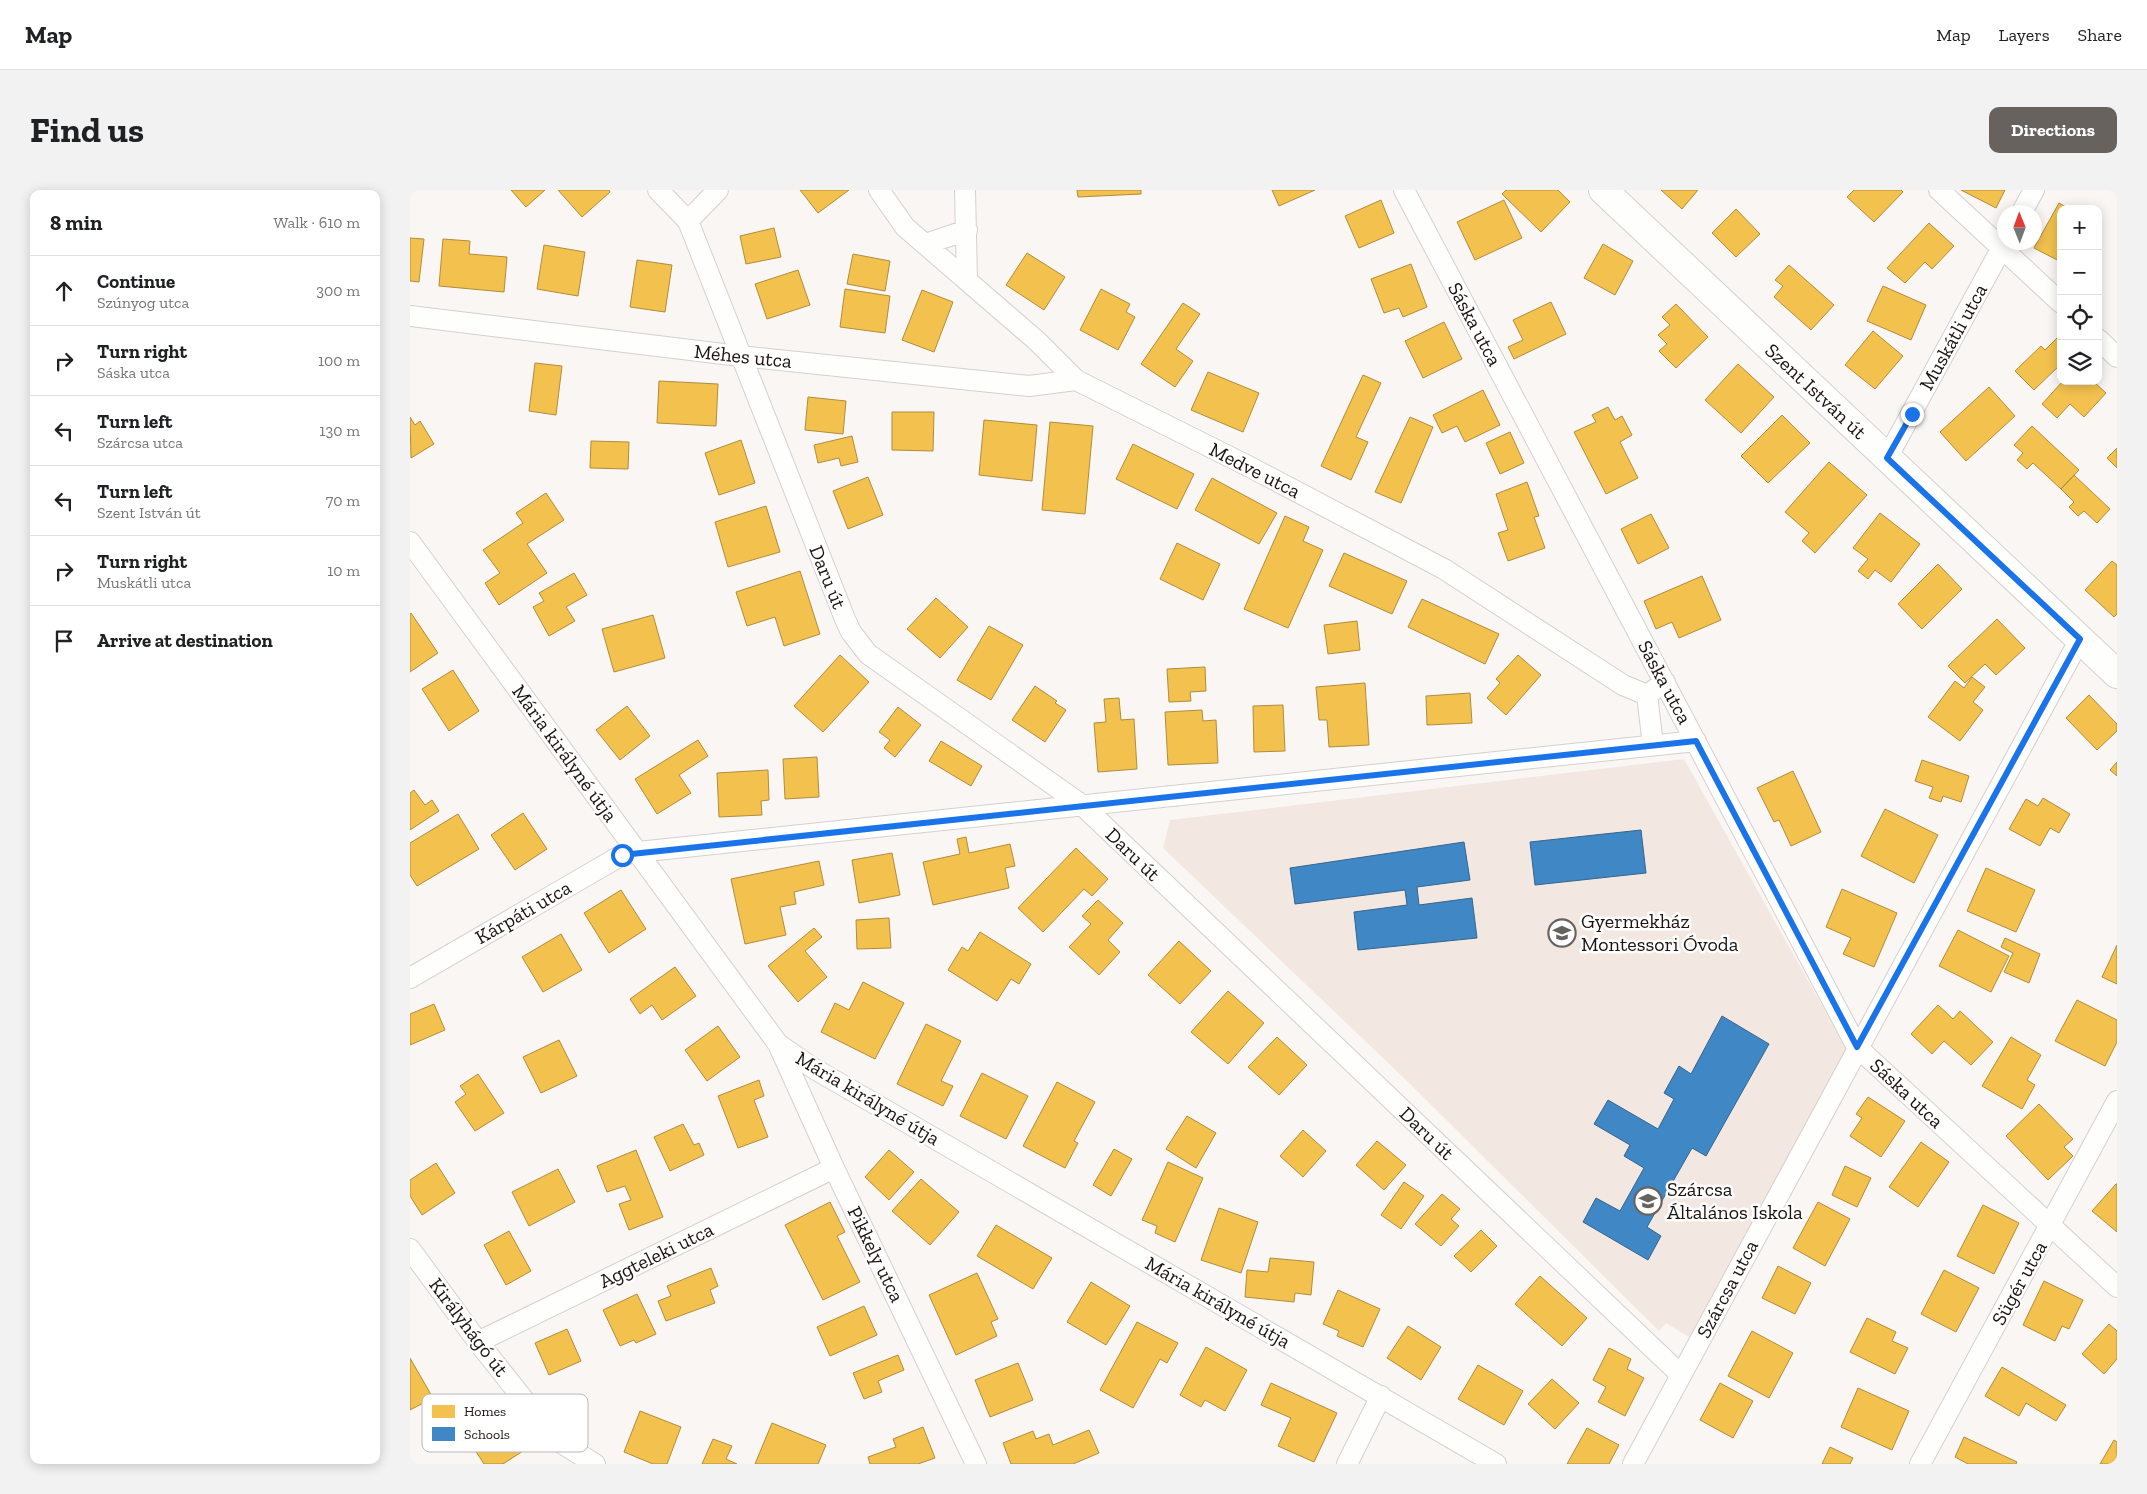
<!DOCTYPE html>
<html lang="en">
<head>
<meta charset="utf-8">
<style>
	:root { --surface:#fff; --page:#f2f2f2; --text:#202124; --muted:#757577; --line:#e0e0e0; --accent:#68625e }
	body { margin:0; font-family:"Zilla Slab",serif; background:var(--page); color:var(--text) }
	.controls { position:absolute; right:15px; top:15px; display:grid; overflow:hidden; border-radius:10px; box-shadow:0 2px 12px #0003 }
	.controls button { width:45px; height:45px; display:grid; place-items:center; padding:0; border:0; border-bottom:1px solid var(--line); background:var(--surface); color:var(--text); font:25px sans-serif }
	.compass { position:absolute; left:1587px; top:15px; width:45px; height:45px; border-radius:50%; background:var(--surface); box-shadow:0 2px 12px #0003; rotate:359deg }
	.stop { position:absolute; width:15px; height:15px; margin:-11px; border:4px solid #1a73e8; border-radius:50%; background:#fff }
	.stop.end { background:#1a73e8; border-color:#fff; box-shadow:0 1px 5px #0008 }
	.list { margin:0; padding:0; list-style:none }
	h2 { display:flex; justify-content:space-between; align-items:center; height:65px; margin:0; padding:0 20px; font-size:21px }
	h2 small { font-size:16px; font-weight:400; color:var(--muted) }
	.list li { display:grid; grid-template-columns:32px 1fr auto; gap:15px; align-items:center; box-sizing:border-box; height:70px; padding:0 20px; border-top:1px solid var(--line) }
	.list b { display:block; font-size:19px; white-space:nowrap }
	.list p { margin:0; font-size:16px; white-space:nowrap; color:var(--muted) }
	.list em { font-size:16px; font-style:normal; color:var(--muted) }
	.icon { flex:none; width:28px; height:28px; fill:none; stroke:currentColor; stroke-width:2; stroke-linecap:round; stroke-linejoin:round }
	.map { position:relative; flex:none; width:1707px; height:1274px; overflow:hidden; border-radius:10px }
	header { display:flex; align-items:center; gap:30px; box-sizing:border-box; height:70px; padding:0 25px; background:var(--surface); border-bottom:1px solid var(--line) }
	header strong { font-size:24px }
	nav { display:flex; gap:28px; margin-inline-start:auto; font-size:18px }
	.intro { display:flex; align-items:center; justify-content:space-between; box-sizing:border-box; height:120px; padding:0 30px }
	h1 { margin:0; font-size:35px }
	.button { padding:12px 22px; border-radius:10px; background:var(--accent); color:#fff; font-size:18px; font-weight:700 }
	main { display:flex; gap:30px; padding:0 30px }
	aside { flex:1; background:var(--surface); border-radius:10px; box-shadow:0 2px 12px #0003 }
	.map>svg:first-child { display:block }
	.built { fill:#f3e7e1 }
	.homes { fill:#f2c14e; stroke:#b18c3b }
	.schools { fill:#3f88c5; stroke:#34658e }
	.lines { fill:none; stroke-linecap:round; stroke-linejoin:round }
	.street-casing { stroke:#d6d0cd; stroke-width:22 }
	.secondary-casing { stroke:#d6d0cd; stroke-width:30 }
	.street { stroke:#fefefd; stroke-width:20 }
	.secondary { stroke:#fefefd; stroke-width:28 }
	.route { stroke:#1a73e8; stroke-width:6 }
	.labels { text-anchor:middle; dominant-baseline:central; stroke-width:5; stroke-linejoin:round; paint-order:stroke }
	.street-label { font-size:20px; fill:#1a120e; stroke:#fff }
	.poi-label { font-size:20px; fill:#1a120e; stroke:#fff; text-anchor:start }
	.key { fill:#fff; stroke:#bab8b7; stroke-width:1 }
	.key-label { font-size:14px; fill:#1a120e }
</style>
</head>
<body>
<header>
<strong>Map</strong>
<nav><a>Map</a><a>Layers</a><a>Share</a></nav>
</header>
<div class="intro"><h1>Find us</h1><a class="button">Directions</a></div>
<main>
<aside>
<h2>8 min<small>Walk · 610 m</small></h2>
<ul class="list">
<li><svg class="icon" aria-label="ahead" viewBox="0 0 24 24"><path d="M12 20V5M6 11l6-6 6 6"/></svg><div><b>Continue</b><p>Szúnyog utca</p></div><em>300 m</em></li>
<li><svg class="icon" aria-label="right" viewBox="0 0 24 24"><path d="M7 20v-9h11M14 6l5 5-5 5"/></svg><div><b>Turn right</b><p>Sáska utca</p></div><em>100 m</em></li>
<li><svg class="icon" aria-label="left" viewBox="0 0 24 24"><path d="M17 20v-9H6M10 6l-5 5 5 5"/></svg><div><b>Turn left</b><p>Szárcsa utca</p></div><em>130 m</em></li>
<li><svg class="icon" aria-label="left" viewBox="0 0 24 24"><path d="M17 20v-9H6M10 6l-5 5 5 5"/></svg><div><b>Turn left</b><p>Szent István út</p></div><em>70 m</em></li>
<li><svg class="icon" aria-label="right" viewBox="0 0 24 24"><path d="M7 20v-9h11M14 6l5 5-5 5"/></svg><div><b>Turn right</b><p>Muskátli utca</p></div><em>10 m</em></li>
<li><svg class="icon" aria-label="arrive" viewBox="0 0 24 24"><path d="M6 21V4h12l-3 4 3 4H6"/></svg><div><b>Arrive at destination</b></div></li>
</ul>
</aside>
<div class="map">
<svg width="1707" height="1274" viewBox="0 0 1707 1274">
	<rect width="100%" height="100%" fill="#faf6f4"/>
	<!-- built -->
	<path class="built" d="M1274,569l164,293 -154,288 -28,-17 -7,8 -253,-251 -243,-232 7,-28z"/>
	<!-- homes -->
	<path class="homes" d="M101,0h34l-19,17z
		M148,0h51l1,2 -28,25z
		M390,0h49l-31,23z
		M667,0h64v4l-63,3z
		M862,0h43l-36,16z
		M1096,0h52l12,12 -29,30 -39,-38z
		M1251,0h37l-16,19z
		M1444,0h47l2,2 -29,30 -27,-25z
		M1551,0h44l-9,18z
		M971,10l13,33 -35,15 -14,-32z
		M1094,10l18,38 -47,22 -18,-38z
		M1649,13l11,6h-9v53l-27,-14z
		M1326,19l24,25 -24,23 -24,-24z
		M1519,33l25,23 -22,23 -7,-7 -20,21 -18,-15z
		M364,38l7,29 -35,7 -6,-28z
		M0,48l14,1 -5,43 -9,-1z
		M33,49l27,2 -1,13 38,3 -3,35 -65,-6z
		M1193,54l30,17 -18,34 -31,-17z
		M134,55l41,7 -7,44 -41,-7z
		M617,63l38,24 -21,33 -38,-25z
		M443,64l37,7 -5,30 -38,-7z
		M227,70l35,5 -7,47 -35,-5z
		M1001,74l16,43 -24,10 -4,-9 -15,5 -13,-34z
		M1379,75l45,40 -23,25 -37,-33 9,-11 -8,-6z
		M388,80l12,35 -43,14 -12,-35z
		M1473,96l43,19 -15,35 -44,-19z
		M435,99l45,7 -5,37 -45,-6z
		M691,99l29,15 -4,8 9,5 -17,33 -38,-20z
		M512,100l31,12 -19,50 -32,-12z
		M1141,112l15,32 -52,25 -6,-12 15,-7 -10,-20z
		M773,113l17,11 -24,35 17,12 -18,26 -34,-23z
		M1266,114l32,33 -32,31 -17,-17 8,-7 -9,-9 12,-10 -8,-8z
		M1034,132l18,37 -39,19 -18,-37z
		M1463,141l30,25 -28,33 -30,-24z
		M1649,146l2,28 -27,26 -19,-19 26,-25 4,4z
		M125,173l27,3 -6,49 -27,-4z
		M1328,174l36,33 -33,36 -36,-33z
		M798,182l51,21 -16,39 -52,-22z
		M953,185l18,8 -25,54 12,5 -17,38 -30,-14z
		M249,191l59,3 -2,42 -59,-3z
		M1653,191h30l13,12 -22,24 -14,-13 -13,14 -15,-14z
		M1579,197l26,29 -49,45 -26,-29z
		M1073,200l17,35 -35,17 -8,-16 -15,7 -9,-18z
		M398,207l38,4 -3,33 -38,-4z
		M1198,217l7,13 7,-4 10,19 -12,7 18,36 -32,16 -32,-62 22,-10 -4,-7z
		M482,222h42l-1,39 -41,-1z
		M1372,225l28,28 -42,40 -27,-27z
		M0,227l5,8 5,-4 14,23 -23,14z
		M1000,227l23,10 -32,76 -26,-11z
		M574,230l53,5 -5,56 -53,-6z
		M640,232l43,4 -8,88 -43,-4z
		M1622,236l47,44 -18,19 -28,-26 -6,6 -10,-9 6,-7 -9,-8z
		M1100,242l14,31 -24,11 -14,-31z
		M442,246l6,26 -17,4 -2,-8 -21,5 -4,-18z
		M331,250l14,43 -36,12 -14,-42z
		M181,251l38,1 -1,27 -38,-1z
		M723,254l61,30 -17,35 -61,-30z
		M1707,258v20l-10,-10z
		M1419,272l38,33 -52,58 -13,-12 7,-8 -24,-21z
		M1664,285l36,34 -13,14 -13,-12 -6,5 -9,-9 5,-5 -13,-13z
		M458,287l15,38 -35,14 -15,-38z
		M802,288l65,35 -18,31 -64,-34z
		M1117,292l12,34 -5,1 11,31 -37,13 -10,-28 10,-3 -12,-36z
		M136,303l18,27 -37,24 20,29 -48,32 -14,-22 15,-10 -17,-23 40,-27 -7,-10z
		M356,316l14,46 -52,15 -13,-45z
		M1470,323l40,31 -29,38 -16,-12 -7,9 -10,-8 10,-12 -15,-11z
		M1241,324l18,34 -31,16 -17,-35z
		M875,326l24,11 -6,14 20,9 -35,78 -44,-19z
		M767,353l43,21 -17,36 -43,-21z
		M934,363l63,28 -15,33 -63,-28z
		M1702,371l5,4v49l-3,3 -29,-27z
		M1528,374l24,25 -40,40 -24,-25z
		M390,381l20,63 -36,12 -9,-29 -28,9 -11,-34z
		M164,383l13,22 -21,12 9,14 -26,15 -16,-29 11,-6 -5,-8z
		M1292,386l19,44 -42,18 -7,-16 -16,7 -12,-28z
		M526,408l32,29 -28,31 -33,-29z
		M1012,409l77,35 -14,30 -77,-37z
		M1,423l27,40 -28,19v-58z
		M243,425l12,43 -51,14 -12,-43z
		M1587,429l28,29 -29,27 -11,-11 -20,19 -17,-17z
		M947,431l3,29 -32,4 -4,-29z
		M579,436l34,19 -32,55 -34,-20z
		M430,465l29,27 -46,50 -29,-26z
		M1108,465l23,20 -35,40 -19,-17 13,-15 -4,-4z
		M795,477l1,24 -16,1 1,9 -22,1 -2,-33z
		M43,480l26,41 -30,20 -27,-42z
		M1562,487l13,10 -12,15 10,8 -23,31 -32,-24 27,-36 9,7z
		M955,493l4,62 -40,2 -2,-27h-8l-3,-33z
		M625,496l22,15 -2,2 11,7 -21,32 -33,-22z
		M1060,503l2,30 -45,2 -1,-29z
		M1679,505l28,29v7l-20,19 -31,-32z
		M709,508l2,22 13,-1 3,50 -39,3 -4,-49 12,-1 -2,-23z
		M873,515l2,46 -31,1 -1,-46z
		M217,516l23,30 -30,24 -24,-30z
		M488,517l23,18 -26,32 -11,-9 6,-8 -11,-8z
		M792,520l1,11 13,-1 2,43 -50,2 -3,-53z
		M288,550l10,16 -29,19 12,18 -34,21 -22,-35z
		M531,551l41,25 -11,20 -42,-25z
		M407,567l2,40 -34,2 -2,-40z
		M1512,570l47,16 -8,26 -18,-6 -2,6 -12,-4 4,-11 -18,-6z
		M1707,572v14l-7,-6z
		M358,580l1,30 -8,1 1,14 -43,2 -2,-44z
		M1383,581l28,61 -30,14 -12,-26 -5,2 -17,-34z
		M4,600l11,15 7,-5 7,11 -29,19v-37z
		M1633,608l27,16 -11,19 -9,-5 -10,18 -31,-17 17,-30 12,7z
		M1475,619l53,26 -24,48 -53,-27z
		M113,623l24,36 -32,21 -24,-35z
		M48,624l21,35 -62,37 -7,-11v-32z
		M556,647l3,16 41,-9 5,22 -10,2 4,20 -76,17 -10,-43 37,-8 -3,-15z
		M666,658l32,31 -16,17 -8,-7 -41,43 -25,-24z
		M482,663l8,42 -41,8 -7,-43z
		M409,671l5,24 -30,7 2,12 -16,3 6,28 -41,9 -14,-65z
		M1576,678l49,22 -19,42 -49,-21z
		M1432,699l55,24 -23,54 -31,-13 8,-16 -25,-11z
		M211,700l25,39 -37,24 -25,-40z
		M688,710l25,23 -15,17 12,12 -21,23 -30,-28 22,-23 -9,-8z
		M479,728l2,30 -34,1 -1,-29z
		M404,738l8,9 -17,14 22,26 -29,25 -30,-36z
		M1548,740l51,26 -18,36 -52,-26z
		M570,742l51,32 -12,20 -8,-5 -14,22 -49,-31 14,-23 6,4z
		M151,744l21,36 -39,22 -21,-35z
		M1595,748l35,16 -11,29 -25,-11 9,-19 -12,-6z
		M769,751l32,30 -31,33 -32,-29z
		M1707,755v39l-15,-7z
		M265,777l21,29 -34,24 -10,-15 -12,9 -10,-15z
		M453,792l41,21 -29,56 -54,-27 14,-29 14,7z
		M818,801l36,32 -36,41 -37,-32z
		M1667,810l40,20v22l-12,24 -50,-25z
		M24,814l11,26 -35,15v-31z
		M1528,815l15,14 7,-8 33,31 -22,23 -27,-24 -12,13 -21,-20z
		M516,834l35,17 -20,40 12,5 -10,20 -46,-22z
		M308,836l22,31 -33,24 -22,-31z
		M867,847l30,28 -28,30 -31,-28z
		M1601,847l30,18 -14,25 8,5 -13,24 -40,-23z
		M149,850l18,36 -36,17 -18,-36z
		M572,883l46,23 -22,43 -46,-23z
		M68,884l26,39 -29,18 -20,-29 11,-8 -6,-8z
		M349,890l5,16 -10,4 14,37 -30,11 -20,-52z
		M647,892l38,20 -21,39 4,2 -13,25 -42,-22z
		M1458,907l37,24 -24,36 -31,-21 12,-18 -6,-4z
		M1629,914l34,35 -9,8 9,9 -25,24 -42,-44z
		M777,926l29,17 -20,35 -30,-19z
		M273,934l11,21 5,-2 5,12 -34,16 -16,-34z
		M893,940l23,21 -23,26 -23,-21z
		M967,951l29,24 -22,25 -28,-25z
		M1511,952l28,20 -31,45 -29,-20z
		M704,959l18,10 -21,37 -18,-11z
		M226,960l27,67 -34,13 -10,-26 12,-4 -6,-14 -18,6 -10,-26z
		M479,960l25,22 -25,28 -24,-23z
		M758,972l35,16 -28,64 -20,-9 2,-7 -15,-6z
		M26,973l19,30 -33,22 -12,-19v-16z
		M1435,976l26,12 -14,29 -25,-12z
		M148,979l17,33 -46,24 -17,-34z
		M511,989l38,33 -29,33 -38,-34z
		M994,992l20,14 -23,33 -20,-14z
		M1706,994h1v48l-25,-21z
		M1032,1004l18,15 -9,10 8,7 -18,20 -26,-22z
		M420,1012l15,30 -8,4 23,46 -37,18 -38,-75z
		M1408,1012l32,17 -25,47 -32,-18z
		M1573,1015l36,18 -25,51 -37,-18z
		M809,1018l39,14 -17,51 -40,-13z
		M586,1035l56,33 -19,31 -56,-33z
		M1071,1040l16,16 -26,26 -17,-16z
		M99,1041l22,40 -25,14 -22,-40z
		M860,1068l44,4 -3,33 -16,-2 -1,9 -49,-5 2,-27 21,2z
		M1368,1076l33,17 -16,31 -33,-16z
		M301,1078l7,18 -8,4 5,13 -49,18 -8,-20 13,-5 -4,-10z
		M1534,1080l35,18 -23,44 -35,-18z
		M567,1083l21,46 -7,3 6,14 -41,19 -27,-60z
		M1130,1086l47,42 -25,28 -47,-42z
		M1634,1091l39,19 -14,29 -7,-3 -7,15 -32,-16z
		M681,1092l39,24 -24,39 -39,-23z
		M928,1100l42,19 -17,38 -26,-11 2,-5 -16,-7z
		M227,1104l19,40 -20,9 -2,-3 -14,6 -17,-36z
		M454,1116l13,29 -47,21 -13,-29z
		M1457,1128l29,14 -4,9 16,7 -13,26 -45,-22z
		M727,1132l41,21 -11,20 -7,-4 -27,49 -33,-18z
		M1699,1134l8,7v28l-13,15 -22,-20z
		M998,1136l33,21 -20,33 -34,-22z
		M157,1139l14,32 -32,14 -14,-32z
		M1342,1141l41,22 -24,45 -41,-22z
		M796,1157l41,23 -22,41 -20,-11 -4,7 -21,-12z
		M1199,1158l22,11 -4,10 17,9 -19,38 -27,-14 8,-15 -13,-7z
		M488,1165l6,15 -26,11 4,11 -18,7 -11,-26z
		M0,1168l23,40 -23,12z
		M608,1173l15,37 -43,17 -15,-37z
		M1068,1175l45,26 -19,34 -46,-26z
		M1592,1177l64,38 -10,16 -30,-18 -7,13 -34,-20z
		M1142,1189l27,24 -24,26 -27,-25z
		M861,1193l66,30 -23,49 -36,-16 13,-28 -30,-13z
		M1310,1193l33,18 -20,37 -33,-18z
		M1448,1198l51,23 -17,39 -51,-23z
		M82,1216l31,45 -20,13h-19l-24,-37z
		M230,1221l41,16 -14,37h-14l-29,-12z
		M362,1233l54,22 -8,19h-63z
		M513,1237l12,31 -17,6h-48l-2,-7 28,-10 -3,-8z
		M1177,1238l32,17 -10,19h-42z
		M679,1240l10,23 -26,11h-62l-8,-21 30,-12 3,8 13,-5 4,11z
		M1554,1247l53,25 -1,2h-48l-13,-7z
		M303,1249l19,7 -6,13 11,5h-35z
		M1704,1250l3,2v22h-17z
		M1420,1257l23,11 -3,6h-28z"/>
	<!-- schools -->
	<path class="schools" d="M1231,640l5,43 -111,12 -5,-43z
		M1054,652l6,38 -53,7 2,18 53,-7 5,40 -119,12 -4,-38 53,-7 -2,-15 -110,14 -5,-36z
		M1312,826l47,28 -63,112 -14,-8 -45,79 14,9 -13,24 -65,-38 13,-24 24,13 24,-43 -20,-12 6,-11 -36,-21 14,-24 50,29 16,-30 -10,-6 15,-27 12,8z"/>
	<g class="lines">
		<!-- street casing -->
		<g class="street-casing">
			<path id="street" d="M248,0l30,31 157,398 6,13 17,22 214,151 599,570
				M469,0l26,37 132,114 39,39 172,86 196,103 179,116 24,10 18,-13
				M555,0l2,90
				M994,0l453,857 260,240
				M1529,0l122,113
				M1612,22l12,-22
				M278,31l30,-31
				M516,54l41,-14
				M0,126l330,40 289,30 47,-6
				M1688,149l19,18
				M1477,268l118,-216
				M0,352l368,502 35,24 683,396
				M1237,505l6,50
				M0,788l212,-123 16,-3 1058,-111
				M368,854l56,124 142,296
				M0,1059l68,93 77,97 40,25
				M68,1152l356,-174
				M937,1274l34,-68
				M1223,1274l447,-825
				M1510,1274l197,-363"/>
		</g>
		<!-- secondary casing -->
		<g class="secondary-casing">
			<path id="secondary" d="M1193,0l514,484"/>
		</g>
		<!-- street -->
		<use href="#street" class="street"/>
		<!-- secondary -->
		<use href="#secondary" class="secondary"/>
	</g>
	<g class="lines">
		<!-- route -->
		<path class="route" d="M212,665l1074,-114 161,306 223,-408 -193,-181 25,-44"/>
	</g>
	<!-- icons -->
	<defs>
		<g id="school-ring" transform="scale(1.4375)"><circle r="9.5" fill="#fff" stroke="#68625e" stroke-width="1.5"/><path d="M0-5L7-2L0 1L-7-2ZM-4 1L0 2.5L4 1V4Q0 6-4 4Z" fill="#68625e"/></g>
	</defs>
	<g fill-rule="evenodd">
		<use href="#school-ring" x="1152" y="743"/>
		<use href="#school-ring" x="1238" y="1011"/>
	</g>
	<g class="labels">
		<!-- street labels -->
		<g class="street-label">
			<text transform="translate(1065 134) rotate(62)">Sáska utca</text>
			<text transform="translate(1543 147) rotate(-61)">Muskátli utca</text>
			<text transform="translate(333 166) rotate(6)">Méhes utca</text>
			<text transform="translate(1406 201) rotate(43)">Szent István út</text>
			<text transform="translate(845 280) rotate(27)">Medve utca</text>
			<text transform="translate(418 387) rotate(68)">Daru út</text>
			<text transform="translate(1255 492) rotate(62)">Sáska utca</text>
			<text transform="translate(155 563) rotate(54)">Mária királyné útja</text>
			<text transform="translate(723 664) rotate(44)">Daru út</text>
			<text transform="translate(113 722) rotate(-30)">Kárpáti utca</text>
			<text transform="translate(1497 903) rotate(43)">Sáska utca</text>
			<text transform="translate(458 908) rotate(31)">Mária királyné útja</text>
			<text transform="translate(1017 943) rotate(44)">Daru út</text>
			<text transform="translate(466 1064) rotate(64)">Pikkely utca</text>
			<text transform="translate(246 1065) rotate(-26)">Aggteleki utca</text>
			<text transform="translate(1609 1093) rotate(-61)">Sügér utca</text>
			<text transform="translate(1317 1099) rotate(-62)">Szárcsa utca</text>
			<text transform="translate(808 1112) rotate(30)">Mária királyné útja</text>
			<text transform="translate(59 1137) rotate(53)">Királyhágó út</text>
		</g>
		<!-- poi labels -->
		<g class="poi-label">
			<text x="1171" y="731">Gyermekház<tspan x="1171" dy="23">Montessori Óvoda</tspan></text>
			<text x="1257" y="999">Szárcsa<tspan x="1257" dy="23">Általános Iskola</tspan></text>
		</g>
	</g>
	<!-- legend -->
	<rect x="12" y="1204" width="166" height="58" rx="8" class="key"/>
	<rect x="22" y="1215" width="23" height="13" fill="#f2c14e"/>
	<rect x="22" y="1237" width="23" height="14" fill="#3f88c5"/>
	<g class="key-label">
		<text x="54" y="1226">Homes</text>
		<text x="54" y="1249">Schools</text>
	</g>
</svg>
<div class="controls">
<button>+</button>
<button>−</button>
<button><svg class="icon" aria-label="locate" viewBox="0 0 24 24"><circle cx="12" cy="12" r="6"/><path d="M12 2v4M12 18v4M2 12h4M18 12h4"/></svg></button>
<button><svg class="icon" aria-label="layers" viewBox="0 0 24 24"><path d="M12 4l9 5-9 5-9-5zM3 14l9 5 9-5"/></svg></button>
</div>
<svg class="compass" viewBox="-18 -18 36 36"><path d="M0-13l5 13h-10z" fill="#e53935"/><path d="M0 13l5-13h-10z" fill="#757577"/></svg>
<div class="stop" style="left:212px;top:665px"></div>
<div class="stop end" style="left:1502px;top:224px"></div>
</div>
</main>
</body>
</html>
